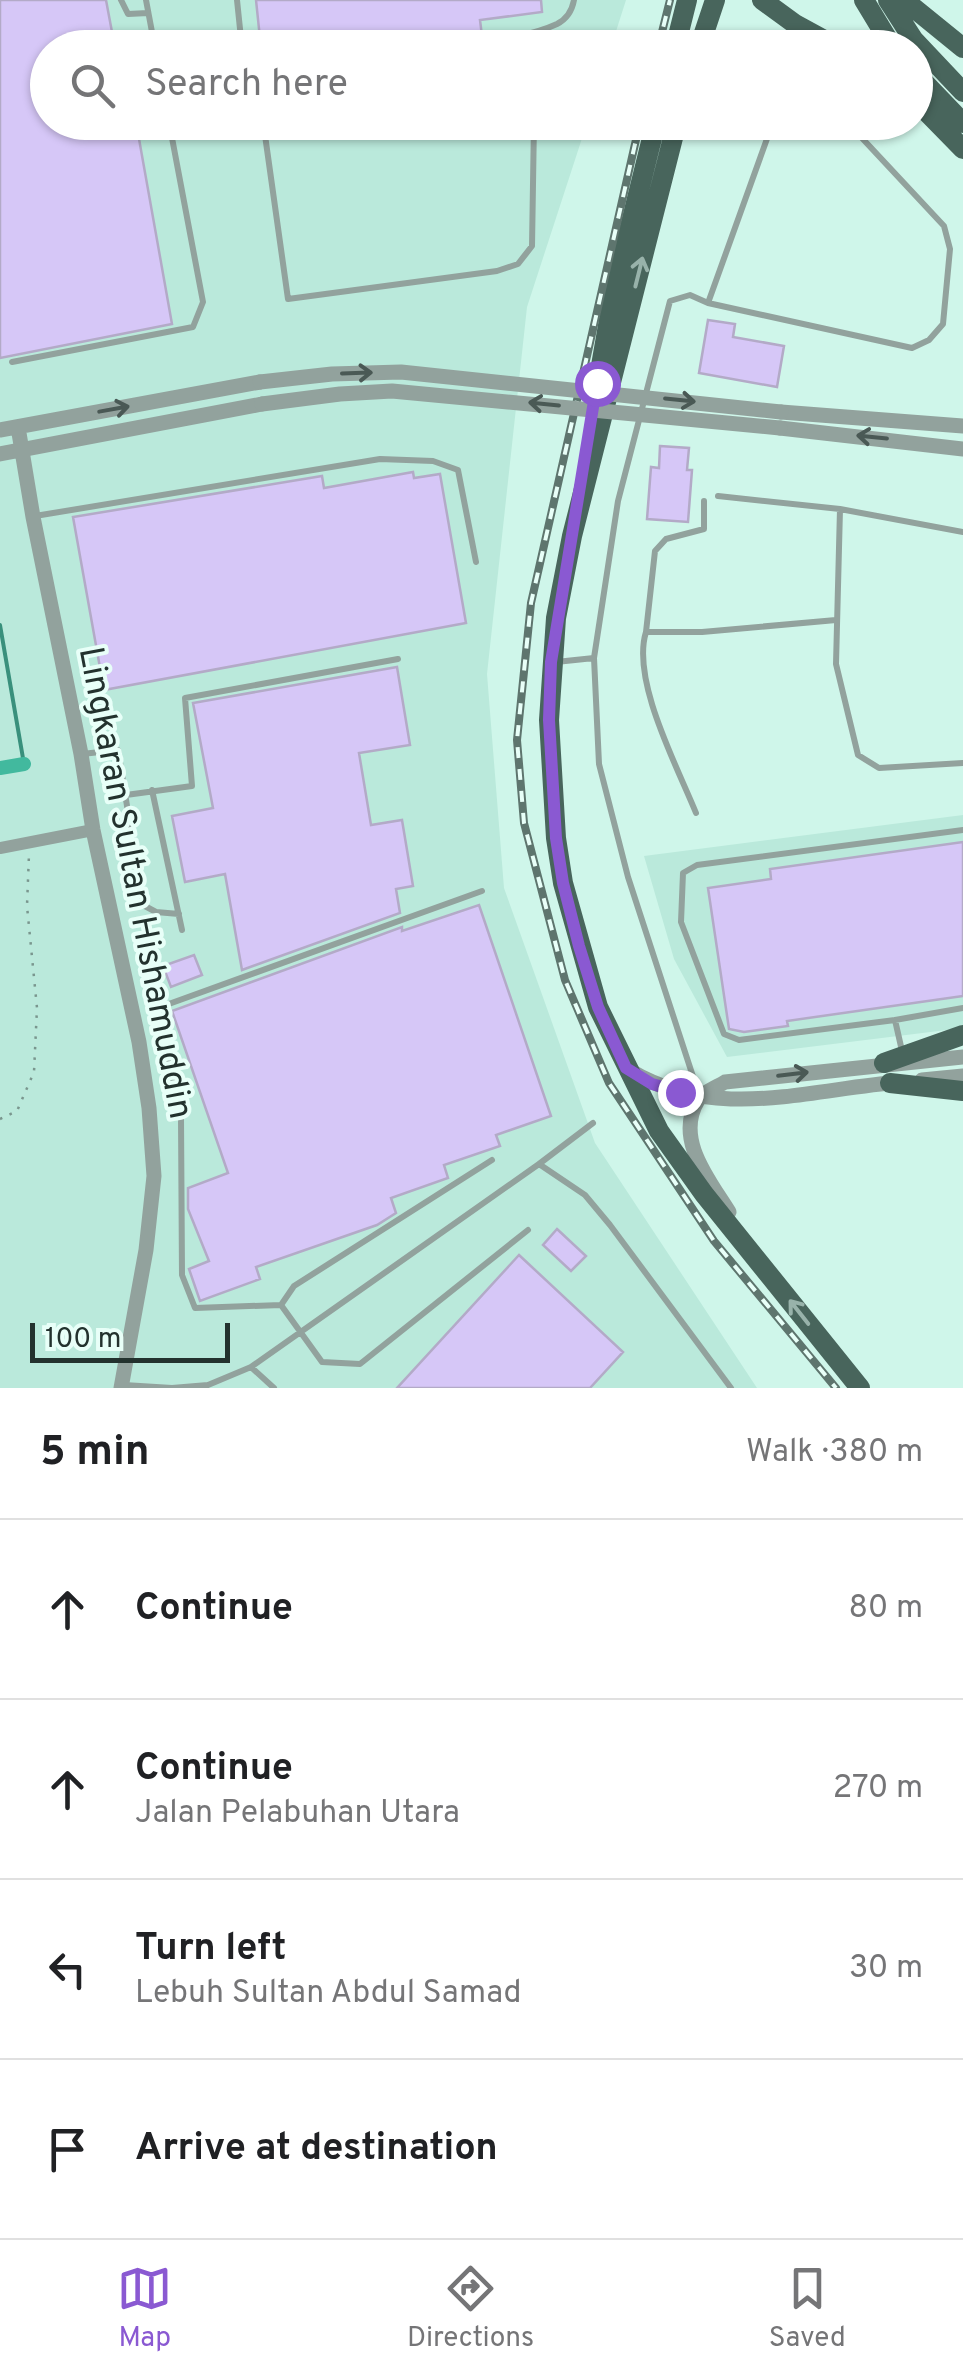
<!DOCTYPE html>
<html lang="en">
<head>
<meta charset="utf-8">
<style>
	:root { --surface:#fff; --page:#f2f2f2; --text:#202124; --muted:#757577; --line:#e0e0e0; --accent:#8a59d2 }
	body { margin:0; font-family:Overpass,sans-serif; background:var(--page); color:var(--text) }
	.scale { position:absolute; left:30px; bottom:25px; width:200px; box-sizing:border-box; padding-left:10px; border:5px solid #23322e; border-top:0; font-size:28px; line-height:35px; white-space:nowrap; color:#23322e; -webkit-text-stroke:8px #e8fff8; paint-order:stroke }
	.stop { position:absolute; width:30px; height:30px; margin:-22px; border:8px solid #8a59d2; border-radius:50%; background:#fff }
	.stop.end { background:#8a59d2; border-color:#fff; box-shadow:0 2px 10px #0008 }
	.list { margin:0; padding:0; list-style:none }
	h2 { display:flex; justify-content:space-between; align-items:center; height:130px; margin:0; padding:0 40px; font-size:42px }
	h2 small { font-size:32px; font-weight:400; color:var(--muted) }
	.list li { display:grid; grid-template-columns:65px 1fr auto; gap:30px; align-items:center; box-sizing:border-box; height:180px; padding:0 40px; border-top:2px solid var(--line) }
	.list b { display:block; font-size:38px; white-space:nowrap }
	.list p { margin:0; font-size:32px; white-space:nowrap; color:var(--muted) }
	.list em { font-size:32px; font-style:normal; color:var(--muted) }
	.icon { flex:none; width:55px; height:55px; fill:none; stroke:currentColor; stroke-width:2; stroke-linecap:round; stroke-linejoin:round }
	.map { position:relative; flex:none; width:963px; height:1388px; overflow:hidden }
	.search { position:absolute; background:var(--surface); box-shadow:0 2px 8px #0004; left:30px; right:30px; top:30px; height:110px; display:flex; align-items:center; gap:25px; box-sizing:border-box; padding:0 35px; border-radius:55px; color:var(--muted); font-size:38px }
	.sheet { height:850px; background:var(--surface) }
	nav { display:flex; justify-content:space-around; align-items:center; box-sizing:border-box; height:140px; border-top:2px solid var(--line); background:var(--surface); font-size:28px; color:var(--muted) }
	nav a { display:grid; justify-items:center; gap:5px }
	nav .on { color:var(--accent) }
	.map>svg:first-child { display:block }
	.built { fill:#bae9db }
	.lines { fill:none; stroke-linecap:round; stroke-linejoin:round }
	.stream { stroke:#39907c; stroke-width:4 }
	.canal { stroke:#42b99e; stroke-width:14 }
	.building { fill:#d6c7f7; stroke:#b3aac7; stroke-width:2.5 }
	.path { stroke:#7a968e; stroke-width:2.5; stroke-dasharray:2.5 8; stroke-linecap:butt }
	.service { stroke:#92a29d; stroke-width:6 }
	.minor { stroke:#92a29d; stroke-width:12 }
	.tertiary { stroke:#92a29d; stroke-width:15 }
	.primary { stroke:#48655c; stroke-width:20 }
	.rail-casing { stroke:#5e756e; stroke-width:8 }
	.rail { stroke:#e8fff8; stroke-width:4; stroke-dasharray:11; stroke-linecap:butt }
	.tertiary-bridge { stroke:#92a29d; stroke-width:15 }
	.oneway { stroke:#98b2aa }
	.oneway2 { stroke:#4a5955 }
	.route { stroke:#8a59d2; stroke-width:12 }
	.labels { text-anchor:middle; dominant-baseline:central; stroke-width:8; stroke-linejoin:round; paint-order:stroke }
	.street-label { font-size:35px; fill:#23322e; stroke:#e8fff8 }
</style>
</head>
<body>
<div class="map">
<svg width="963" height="1388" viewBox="0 0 963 1388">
	<rect width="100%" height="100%" fill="#cff6ea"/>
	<!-- built -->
	<path class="built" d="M0,0h626l-15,47 -563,1v74l539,1 -60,184 -40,367 17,214 91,255 162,245h-757z
		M963,815v213l-236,29 -53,-98 -30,-103z"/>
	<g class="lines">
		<!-- stream -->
		<path class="stream" d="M0,625l24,139"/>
		<!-- canal -->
		<path class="canal" d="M0,768l24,-4"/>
	</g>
	<!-- building -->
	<path class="building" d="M0,0h106l9,48h-67v74h88l36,202 -172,34z
		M256,0h285l1,12 -62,8 2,16 -35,5 -5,5 -181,2z
		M708,320l27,4 -2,13 51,9 -7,41 -78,-14z
		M660,446l29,2 -2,22h5l-4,52 -41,-3 4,-52 8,1z
		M413,472l1,6 26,-4 26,149 -362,67 -31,-173 249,-41 2,12z
		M397,667l13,78 -51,8 12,72 31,-5 11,66 -17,3 4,24 -158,57 -17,-96 -40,8 -13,-66 41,-8 -20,-105z
		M963,842v154l-176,25 1,5 -44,6 -15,-3 -21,-141 63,-9 -1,-10z
		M479,905l72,211 -55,19 4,11 -56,19 4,13 -57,20 5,15 -19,12 -121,42 4,12 -60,22 -11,-32 20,-8 -21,-52v-21l40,-15 -56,-162 230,-84v4z
		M194,955l8,20 -31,12 -8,-21z
		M557,1229l29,27 -15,15 -28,-26z
		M519,1255l104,97 -33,36h-193z"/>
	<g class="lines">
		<!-- path -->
		<path class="path" d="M0,1119l17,-8 17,-39 3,-64 -10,-102 2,-52"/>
		<!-- service -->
		<path class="service" d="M121,0l7,14 20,-1
			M146,0l9,48
			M237,0l5,48
			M448,48c32,-5 79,-10 109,-24 10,-5 15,-13 17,-24
			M264,128l41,-6
			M172,133l92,-5 24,171 209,-28 21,-7 14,-18 2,-124
			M708,303l65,-181
			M12,362l181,-35 10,-25 -34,-180
			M718,496l122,13 123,23
			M704,501v28l-38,10 -11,12 -9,81h56l134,-12
			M840,509l-4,155 22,91 21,13 84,-5
			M35,516l345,-57 53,2 25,9 18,92
			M646,632c-15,48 31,134 50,181
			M556,662l38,-4
			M82,754l36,-4 25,155 13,7 23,2
			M152,790l30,140
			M126,795l66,-9 -7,-88 213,-39
			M963,830l-266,35 -14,8 -2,49 43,112 15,6 156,-20 68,-12
			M895,1020l7,31
			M699,1095l-71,-218 -29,-113 -5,-106 24,-157 52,-200 20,-6 18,8 204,45 17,-8 14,-16 7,-75 -6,-23 -97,-104
			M492,1160l-198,126 -13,19 41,57 38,2 168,-134
			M539,1164l54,-41
			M281,1305l-86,3 -13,-33 -1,-157 -21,-94 6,-19 316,-114
			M251,1367l23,21
			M124,1385l48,3 36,-3 43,-18 288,-203 46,31 25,30 121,163"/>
		<!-- minor -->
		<path class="minor" d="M0,848l93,-18"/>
		<!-- tertiary -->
		<path class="tertiary" d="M781,412l182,14
			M18,427l15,90 48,237 12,76 46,212 10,66 5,68 -8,74 -25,138
			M780,428l183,21
			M0,430l260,-48
			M0,454l262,-50
			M629,1070c86,52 177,20 270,12
			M922,1080l41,-4
			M729,1212c-19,-31 -55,-73 -31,-112 5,-8 19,-13 27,-18l238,-25"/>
		<!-- primary -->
		<path class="primary" d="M762,0l33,24 44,24
			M864,0l29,48
			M888,0l25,39 50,53
			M904,0l59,48
			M675,48l12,-48
			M699,48l16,-48
			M916,74l47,49
			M916,101l47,48
			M677,122l-105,414 -16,82 -7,102 7,118 7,45 35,124 61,124 45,63 156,194
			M594,406l20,-115 42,-169
			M884,1063l79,-28
			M890,1083l73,8"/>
		<!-- rail casing -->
		<g class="rail-casing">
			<path id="rail" d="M658,48l12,-48
				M640,122l-109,481 -14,137 7,83 41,157 44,103 105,158 122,147"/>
		</g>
		<!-- rail -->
		<use href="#rail" class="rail"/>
		<!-- tertiary-bridge -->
		<path class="tertiary-bridge" d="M260,382l72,-8 69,-2 380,40
			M262,404l78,-10 52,-3 388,37"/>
	</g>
	<!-- one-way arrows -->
	<defs><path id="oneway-shaft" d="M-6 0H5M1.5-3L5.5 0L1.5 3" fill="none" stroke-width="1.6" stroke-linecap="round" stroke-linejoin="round" transform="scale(2.5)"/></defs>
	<g class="oneway">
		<use href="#oneway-shaft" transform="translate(639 272) rotate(-76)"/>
		<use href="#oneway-shaft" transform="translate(799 1312) rotate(-128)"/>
	</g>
	<g class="oneway2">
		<use href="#oneway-shaft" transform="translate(357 373) rotate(-2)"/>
		<use href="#oneway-shaft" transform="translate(680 400) rotate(6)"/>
		<use href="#oneway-shaft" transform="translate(544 404) rotate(-174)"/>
		<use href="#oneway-shaft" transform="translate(114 409) rotate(-10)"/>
		<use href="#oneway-shaft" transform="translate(872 437) rotate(-174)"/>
		<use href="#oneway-shaft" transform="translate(793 1074) rotate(-7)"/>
	</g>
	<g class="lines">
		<!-- route -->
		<path class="route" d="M597,383l-46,279 -2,58 7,118 7,45 16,63 19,61 28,61 26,16 28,8"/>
	</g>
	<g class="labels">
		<!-- street labels -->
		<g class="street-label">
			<text transform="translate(134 883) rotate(79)">Lingkaran Sultan Hishamuddin</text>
		</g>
	</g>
</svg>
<div class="scale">100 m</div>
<div class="stop" style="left:597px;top:383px"></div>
<div class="stop end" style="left:680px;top:1092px"></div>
<div class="search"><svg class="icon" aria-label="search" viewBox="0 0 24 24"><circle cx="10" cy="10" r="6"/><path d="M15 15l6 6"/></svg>Search here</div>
</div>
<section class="sheet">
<h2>5 min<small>Walk · 380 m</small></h2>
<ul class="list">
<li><svg class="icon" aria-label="ahead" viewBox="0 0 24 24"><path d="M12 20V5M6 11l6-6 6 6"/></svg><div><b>Continue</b></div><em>80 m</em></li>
<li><svg class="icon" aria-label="ahead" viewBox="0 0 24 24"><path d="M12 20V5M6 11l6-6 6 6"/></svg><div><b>Continue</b><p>Jalan Pelabuhan Utara</p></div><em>270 m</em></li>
<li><svg class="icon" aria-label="left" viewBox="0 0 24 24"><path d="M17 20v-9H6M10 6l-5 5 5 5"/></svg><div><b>Turn left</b><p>Lebuh Sultan Abdul Samad</p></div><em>30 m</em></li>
<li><svg class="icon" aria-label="arrive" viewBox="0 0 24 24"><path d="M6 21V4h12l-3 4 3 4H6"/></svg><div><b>Arrive at destination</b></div></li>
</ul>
</section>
<nav>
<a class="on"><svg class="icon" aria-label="map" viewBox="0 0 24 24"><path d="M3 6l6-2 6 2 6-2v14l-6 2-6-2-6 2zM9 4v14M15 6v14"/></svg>Map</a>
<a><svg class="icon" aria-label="directions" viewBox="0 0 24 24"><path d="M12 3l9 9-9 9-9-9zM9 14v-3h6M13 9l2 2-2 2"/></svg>Directions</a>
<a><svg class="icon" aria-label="saved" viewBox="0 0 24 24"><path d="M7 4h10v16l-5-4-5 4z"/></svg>Saved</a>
</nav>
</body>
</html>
